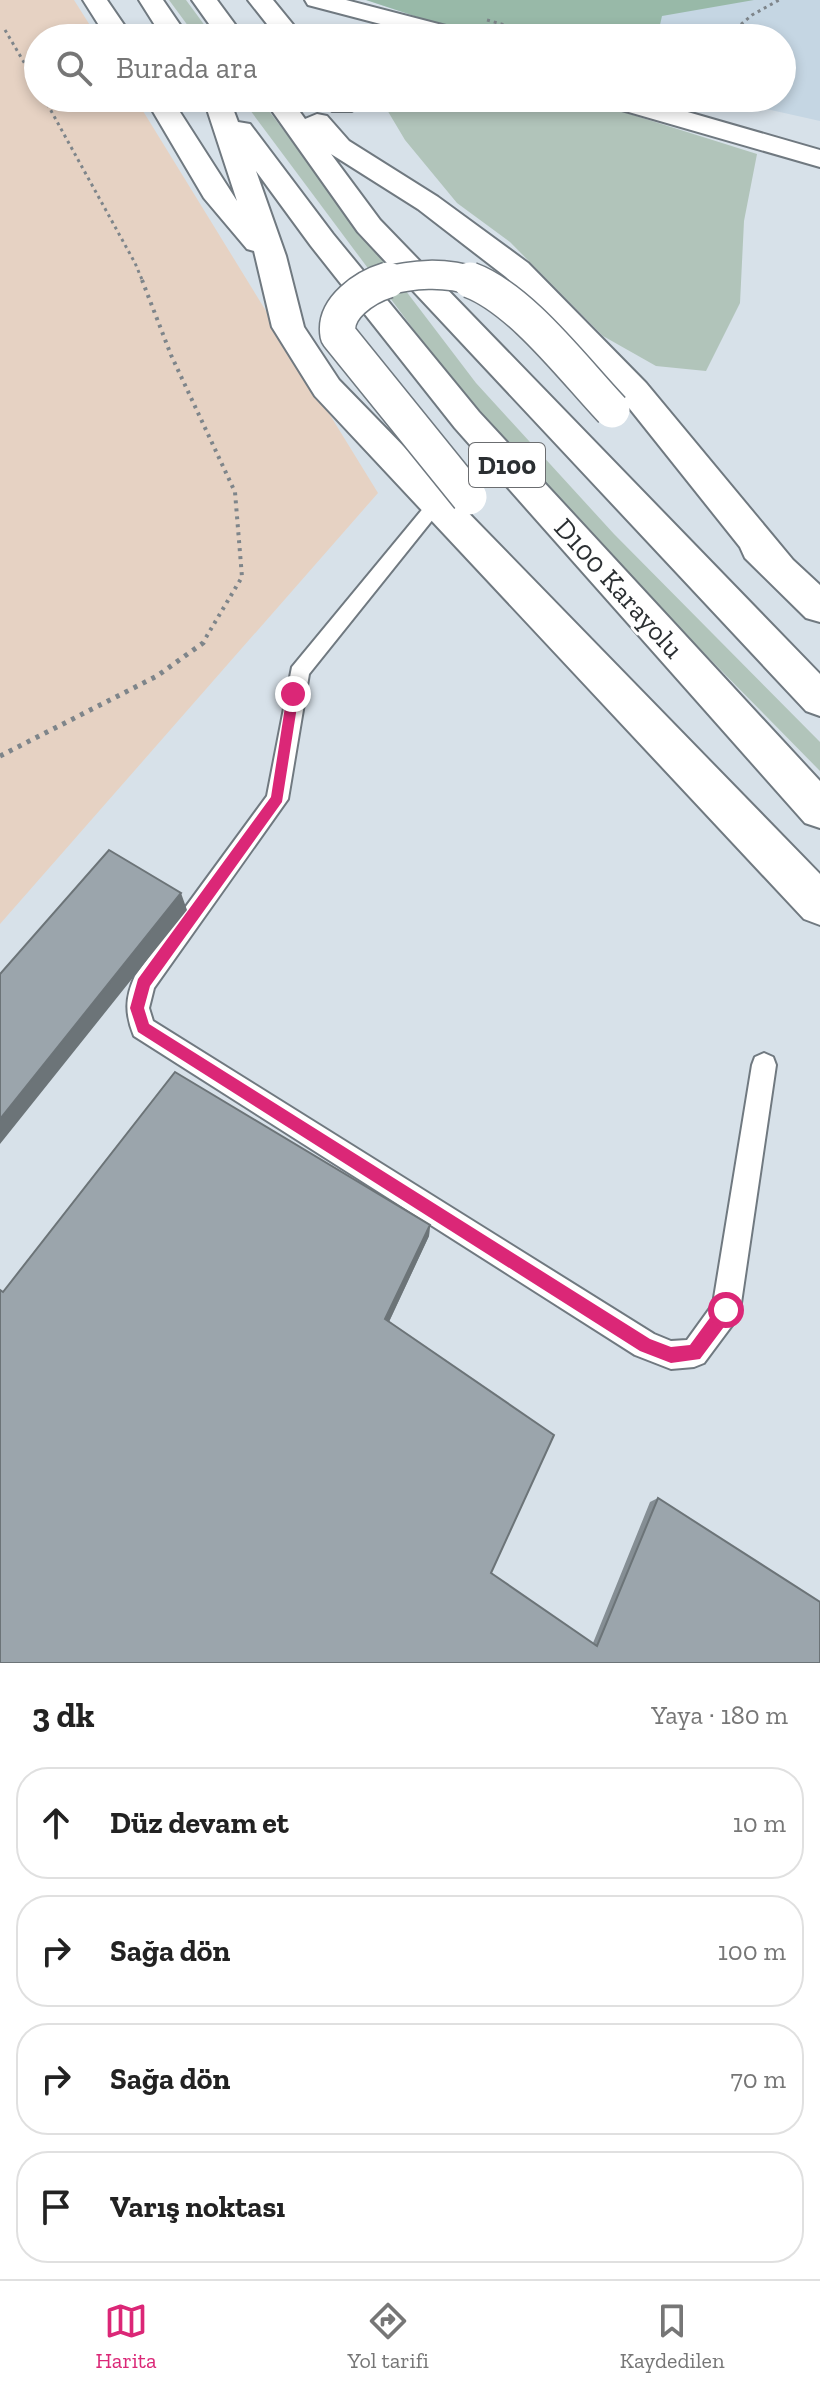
<!DOCTYPE html>
<html lang="tr">
<head>
<meta charset="utf-8">
<style>
	:root { --surface:#fff; --page:#f6f6f6; --text:#222; --muted:#767676; --line:#e0e0e0; --accent:#db2777 }
	body { margin:0; font-family:"Zilla Slab",serif; background:var(--page); color:var(--text) }
	.stop { position:absolute; width:24px; height:24px; margin:-18px; border:6px solid #db2777; border-radius:50%; background:#fff }
	.stop.end { background:#db2777; border-color:#fff; box-shadow:0 2px 8px #0008 }
	.list { margin:0; padding:0; list-style:none }
	h2 { display:flex; justify-content:space-between; align-items:center; height:104px; margin:0; padding:0 32px; font-size:34px }
	h2 small { font-size:26px; font-weight:400; color:var(--muted) }
	.list li { display:grid; grid-template-columns:52px 1fr auto; gap:24px; align-items:center; box-sizing:border-box; height:112px; margin:0 16px 16px; padding:0 16px; border:2px solid var(--line); border-radius:32px }
	.list b { display:block; font-size:30px; white-space:nowrap }
	.list em { font-size:26px; font-style:normal; color:var(--muted) }
	.icon { flex:none; width:44px; height:44px; fill:none; stroke:currentColor; stroke-width:2; stroke-linecap:round; stroke-linejoin:round }
	.map { position:relative; flex:none; width:820px; height:1663px; overflow:hidden }
	.search { position:absolute; background:var(--surface); box-shadow:0 4px 12px #0003; left:24px; right:24px; top:24px; height:88px; display:flex; align-items:center; gap:20px; box-sizing:border-box; padding:0 28px; border-radius:44px; color:var(--muted); font-size:30px }
	.sheet { height:616px; background:var(--surface) }
	nav { display:flex; justify-content:space-around; align-items:center; box-sizing:border-box; height:112px; border-top:2px solid var(--line); background:var(--surface); font-size:22px; color:var(--muted) }
	nav a { display:grid; justify-items:center; gap:4px }
	nav .on { color:var(--accent) }
	.map>svg:first-child { display:block }
	.built { fill:#c5d6e3 }
	.industrial { fill:#e6d2c3 }
	.green { fill:#b1c4ba }
	.forest { fill:#98b9a8 }
	.lines { fill:none; stroke-linecap:round; stroke-linejoin:round }
	.lane-casing { stroke:#707980; stroke-width:4 }
	.street-casing { stroke:#707980; stroke-width:4 }
	.highway-casing { stroke:#707980; stroke-width:4 }
	.path-far2 { stroke:#7e858a; stroke-width:3; stroke-dasharray:3 4; stroke-linecap:butt }
	.path-far1 { stroke:#7e858a; stroke-width:4; stroke-dasharray:3 5; stroke-linecap:butt }
	.path { stroke:#7e858a; stroke-width:5; stroke-dasharray:4 6; stroke-linecap:butt }
	.lane { fill:#fff; fill-rule:evenodd }
	.street { fill:#fff; fill-rule:evenodd }
	.highway { fill:#fff; fill-rule:evenodd }
	.highway-bridge-far1-casing { stroke:#707980; stroke-width:31; stroke-linecap:butt }
	.highway-bridge-casing { stroke:#707980; stroke-width:38; stroke-linecap:butt }
	.highway-bridge-far1 { stroke:#fff; stroke-width:28 }
	.highway-bridge { stroke:#fff; stroke-width:35 }
	.wall { fill:#858e94 }
	.shaded-wall { fill:#6c7478 }
	.building { fill:#9ba5ac; stroke:#6c7478; stroke-width:2 }
	.route { fill:#db2777 }
	.labels { text-anchor:middle; dominant-baseline:central; stroke-width:6; stroke-linejoin:round; paint-order:stroke }
	.shield { fill:#fff; stroke:#6b6d70; stroke-width:2 }
	.shield-label { font-size:26px; font-weight:bold; fill:#2b2f32 }
	.street-label { font-size:28px; fill:#2b2f32; stroke:#fff }
</style>
</head>
<body>
<div class="map">
<svg width="820" height="1663" viewBox="0 0 820 1663">
	<rect width="100%" height="100%" fill="#d7e1e9"/>
	<!-- built -->
	<path class="built" d="M366,0h454v121l-102,-23h64v-60h-301z"/>
	<!-- industrial -->
	<path class="industrial" d="M0,0h74l24,38h-60v60h97l243,395 -378,431z"/>
	<!-- green -->
	<path class="green" d="M169,0h17l28,38h-17z
		M241,98h18l217,285 138,151 206,208v29l-292,-297 -79,-97z
		M380,98h199l178,56 -13,67 -4,82 -34,68 -50,-5 -53,-30 -93,-94 -53,-39 -52,-63z"/>
	<!-- forest -->
	<path class="forest" d="M366,0h388l-92,16 -5,22h-176z"/>
	<g class="lines">
		<!-- lane casing -->
		<g class="lane-casing">
			<path id="lane" d="M436,498l9,6 -3,4 -133,166 -21,125 -134,189 -5,20 4,13 501,313 17,7 16,-1 26,-36 39,-239 3,-8 9,-4 9,4 3,8 -36,245 -4,10 -32,43 -10,4 -23,2 -36,-14 -501,-319c-9,-22 -9,-38 1,-60l132,-180 25,-129 138,-167z"/>
		</g>
		<!-- street casing -->
		<g class="street-casing">
			<path id="street" d="M305,0h41l127,33 4,5h-43l-126,-33z
				M330,98h26l-4,13h-20l-4,-6z
				M597,98h42l181,52v17l-219,-63z"/>
		</g>
		<!-- highway casing -->
		<g class="highway-casing">
			<path id="highway" d="M83,0h24l26,38h-26z
				M139,0h24l26,38h-26z
				M192,0h25l28,38h-26z
				M248,0h25l31,38h-26z
				M145,98h26l66,103 -33,-101 25,-2 9,24 12,2 83,110 146,178 341,369v47l-15,-5 -350,-395 -144,-182 -55,-75 30,85 18,71 35,53 481,494v51l-16,-6 -489,-523 -43,-69 -18,-76 -7,-2 -43,-51z
				M263,98h27l15,21 12,-5 10,2 22,25 89,56 90,66 118,120 147,177 27,25v37l-14,-4 -61,-60 -5,-11 -118,-148 -116,-122 -88,-68 -87,-55 49,66 440,454v42l-14,-5 -448,-479z"/>
		</g>
		<!-- path-far2 -->
		<path class="path-far2" d="M487,20l64,18
			M5,30l33,56
			M725,38l27,-23 27,-15
			M44,98l91,165 8,19"/>
		<!-- path-far1 -->
		<path class="path-far1" d="M142,280l29,75 64,137 7,85 -37,62"/>
		<!-- path -->
		<path class="path" d="M0,756l157,-80 46,-33 4,-6"/>
		<!-- lane -->
		<use href="#lane" class="lane"/>
		<!-- street -->
		<use href="#street" class="street"/>
		<!-- highway -->
		<use href="#highway" class="highway"/>
		<!-- highway-bridge-far1 casing -->
		<g class="highway-bridge-far1-casing">
			<path id="highway-bridge-far1" d="M381,282c32,-8 63,-11 95,0"/>
		</g>
		<!-- highway-bridge casing -->
		<g class="highway-bridge-casing">
			<path id="highway-bridge" d="M388,280c-23,7 -55,28 -50,55l131,162
				M470,280c51,19 104,90 142,130"/>
		</g>
		<!-- highway-bridge-far1 -->
		<use href="#highway-bridge-far1" class="highway-bridge-far1"/>
		<!-- highway-bridge -->
		<use href="#highway-bridge" class="highway-bridge"/>
	</g>
	<!-- wall -->
	<path class="wall" d="M430,1225l-1,11 -40,86 102,251 102,70 57,-141 8,-4 162,165h-820l3,-371z"/>
	<!-- shaded-wall -->
	<path class="shaded-wall" d="M181,893l6,17 -187,234v-25z
		M430,1225l-1,11 -43,92 -1,-9z"/>
	<!-- building -->
	<path class="building" d="M109,850l72,43 -181,226v-145z
		M175,1072l255,153 -45,94 169,116 -63,138 106,73 61,-148 162,104v61h-820v-373l3,2z"/>
	<!-- route -->
	<path class="route" d="M293,690l6,4 -17,108 -132,184 -6,22 5,16 501,315 21,8 19,-2 30,-41h12v12l-32,43 -29,4 -31,-12 -502,-319 -8,-24 8,-29 133,-182 16,-103z"/>
	<g class="labels">
		<!-- shield labels -->
		<rect class="shield" x="469" y="443" width="76" height="44" rx="6"/>
		<g class="shield-label">
			<text x="507" y="465">D100</text>
		</g>
		<!-- street labels -->
		<g class="street-label">
			<text transform="translate(619 588) rotate(48)">D100 Karayolu</text>
		</g>
	</g>
</svg>
<div class="stop" style="left:726px;top:1310px"></div>
<div class="stop end" style="left:293px;top:694px"></div>
<div class="search"><svg class="icon" aria-label="search" viewBox="0 0 24 24"><circle cx="10" cy="10" r="6"/><path d="M15 15l6 6"/></svg>Burada ara</div>
</div>
<section class="sheet">
<h2>3 dk<small>Yaya · 180 m</small></h2>
<ul class="list">
<li><svg class="icon" aria-label="ahead" viewBox="0 0 24 24"><path d="M12 20V5M6 11l6-6 6 6"/></svg><div><b>Düz devam et</b></div><em>10 m</em></li>
<li><svg class="icon" aria-label="right" viewBox="0 0 24 24"><path d="M7 20v-9h11M14 6l5 5-5 5"/></svg><div><b>Sağa dön</b></div><em>100 m</em></li>
<li><svg class="icon" aria-label="right" viewBox="0 0 24 24"><path d="M7 20v-9h11M14 6l5 5-5 5"/></svg><div><b>Sağa dön</b></div><em>70 m</em></li>
<li><svg class="icon" aria-label="arrive" viewBox="0 0 24 24"><path d="M6 21V4h12l-3 4 3 4H6"/></svg><div><b>Varış noktası</b></div></li>
</ul>
</section>
<nav>
<a class="on"><svg class="icon" aria-label="map" viewBox="0 0 24 24"><path d="M3 6l6-2 6 2 6-2v14l-6 2-6-2-6 2zM9 4v14M15 6v14"/></svg>Harita</a>
<a><svg class="icon" aria-label="directions" viewBox="0 0 24 24"><path d="M12 3l9 9-9 9-9-9zM9 14v-3h6M13 9l2 2-2 2"/></svg>Yol tarifi</a>
<a><svg class="icon" aria-label="saved" viewBox="0 0 24 24"><path d="M7 4h10v16l-5-4-5 4z"/></svg>Kaydedilen</a>
</nav>
</body>
</html>
